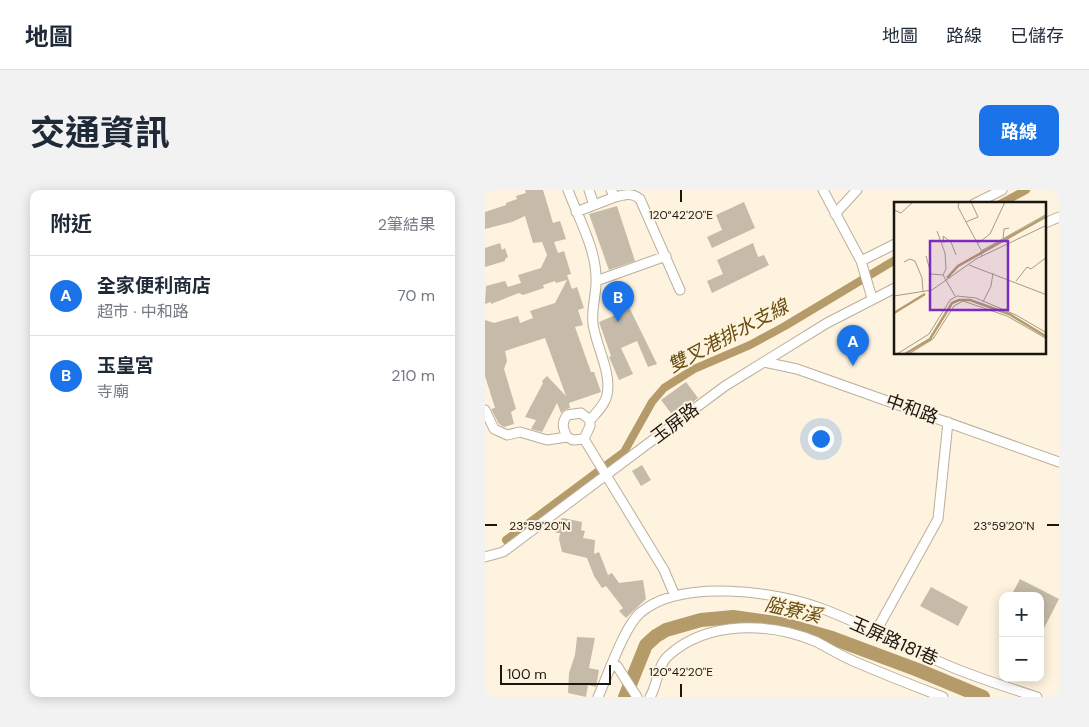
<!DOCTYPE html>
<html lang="zh-TW">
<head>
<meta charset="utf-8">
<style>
	:root { --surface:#fff; --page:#f2f2f3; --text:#1f2937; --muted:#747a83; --line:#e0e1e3; --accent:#1a73e8 }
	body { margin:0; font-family:"DM Sans","Noto Sans TC",sans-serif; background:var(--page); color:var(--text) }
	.controls { position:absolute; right:15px; bottom:15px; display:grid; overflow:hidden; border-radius:10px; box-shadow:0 2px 12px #0003 }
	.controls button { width:45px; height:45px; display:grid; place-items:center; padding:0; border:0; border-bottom:1px solid var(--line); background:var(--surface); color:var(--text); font:25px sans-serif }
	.scale { position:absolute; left:15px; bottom:12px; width:111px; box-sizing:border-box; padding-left:5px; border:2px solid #1b1710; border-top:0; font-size:14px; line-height:18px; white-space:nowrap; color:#1b1710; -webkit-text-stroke:4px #fef3df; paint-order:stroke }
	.you { position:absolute; left:335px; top:248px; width:18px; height:18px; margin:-12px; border:4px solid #fff; border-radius:50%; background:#1a73e8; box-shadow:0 0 0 8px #1a73e833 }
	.badge { display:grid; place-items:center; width:32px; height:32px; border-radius:50%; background:var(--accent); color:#fff; font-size:16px; font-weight:700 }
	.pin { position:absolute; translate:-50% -41px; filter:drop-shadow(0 1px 2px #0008) }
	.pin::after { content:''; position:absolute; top:26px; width:18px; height:15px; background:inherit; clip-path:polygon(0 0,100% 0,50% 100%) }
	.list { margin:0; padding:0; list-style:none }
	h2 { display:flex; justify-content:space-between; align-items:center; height:65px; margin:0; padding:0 20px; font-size:21px }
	h2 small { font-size:16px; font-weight:400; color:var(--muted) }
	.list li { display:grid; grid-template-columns:32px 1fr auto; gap:15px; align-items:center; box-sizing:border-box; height:80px; padding:0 20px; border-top:1px solid var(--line) }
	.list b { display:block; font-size:19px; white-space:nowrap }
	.list p { margin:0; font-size:16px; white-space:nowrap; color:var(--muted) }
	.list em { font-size:16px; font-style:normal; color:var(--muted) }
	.map { position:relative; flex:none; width:574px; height:507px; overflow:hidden; border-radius:10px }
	header { display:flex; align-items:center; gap:30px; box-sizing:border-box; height:70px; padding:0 25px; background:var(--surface); border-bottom:1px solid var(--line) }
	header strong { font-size:24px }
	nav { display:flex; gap:28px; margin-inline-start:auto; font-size:18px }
	.intro { display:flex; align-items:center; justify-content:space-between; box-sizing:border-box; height:120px; padding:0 30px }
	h1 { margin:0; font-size:35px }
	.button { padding:12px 22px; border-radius:10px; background:var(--accent); color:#fff; font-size:18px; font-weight:700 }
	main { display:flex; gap:30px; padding:0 30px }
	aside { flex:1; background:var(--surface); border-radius:10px; box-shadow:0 2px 12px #0003 }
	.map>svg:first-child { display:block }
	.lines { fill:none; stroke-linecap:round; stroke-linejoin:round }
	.canal { stroke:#b59b69; stroke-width:8 }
	.river { stroke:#b59b69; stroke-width:14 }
	.building { fill:#c5bba8 }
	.minor-casing { stroke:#b9af9c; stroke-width:11 }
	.minor { stroke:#fff; stroke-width:9 }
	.ticks { fill:none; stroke:#1b1710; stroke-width:2 }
	.labels { text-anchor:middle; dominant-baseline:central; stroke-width:4; stroke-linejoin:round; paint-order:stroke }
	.street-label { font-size:18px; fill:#1b1710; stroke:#fef3df }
	.water-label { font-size:19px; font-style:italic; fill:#674c0e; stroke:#fef3df }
	.inset-river { fill:none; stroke:#b59b69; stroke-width:2.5 }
	.inset-road { fill:none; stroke:#a39b8c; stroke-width:1 }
	.view { fill:#7b2cbf; fill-opacity:0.15; stroke:#7b2cbf; stroke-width:2.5 }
	.inset-edge { fill:none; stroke:#1b1710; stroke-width:2.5 }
	.ticks-label { font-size:12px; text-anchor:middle; fill:#1b1710; stroke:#fef3df; stroke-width:4; stroke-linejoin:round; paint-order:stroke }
</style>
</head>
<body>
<header>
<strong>地圖</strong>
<nav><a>地圖</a><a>路線</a><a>已儲存</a></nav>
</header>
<div class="intro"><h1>交通資訊</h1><a class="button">路線</a></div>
<main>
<aside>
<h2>附近<small>2筆結果</small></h2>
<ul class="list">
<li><span class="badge">A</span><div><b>全家便利商店</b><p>超市 · 中和路</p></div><em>70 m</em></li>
<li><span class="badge">B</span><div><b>玉皇宮</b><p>寺廟</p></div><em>210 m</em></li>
</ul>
</aside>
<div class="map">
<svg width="574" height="507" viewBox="0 0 574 507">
	<rect width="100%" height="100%" fill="#fef3df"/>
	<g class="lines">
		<!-- canal -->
		<path class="canal" d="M515,14l26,-14
			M21,350l118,-88 28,-50 12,-14 30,-19 56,-24 35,-19 110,-66"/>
		<!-- river -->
		<path class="river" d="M140,507l21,-52 10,-9 10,-6 35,-10 32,-3 50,7 49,14 86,32 65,27"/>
	</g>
	<!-- building -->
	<path class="building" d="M40,0h18l10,33 7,-2 6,18 -12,3 4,11 6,-2 7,23 -4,1 5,14 5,-2 7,21 -6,2 5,15 -8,2 16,45h3l7,20 -32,11 1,5 -6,2 -3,3 -4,-10 -15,29 -11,-3 5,-9 -11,-3 18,-34 -1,-2 5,-5 19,20 -21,-58 -40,13 2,10 -3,8 12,40 -5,3 3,12 -10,3 -5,-3 -8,-15 4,-1 -10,-32v-56l9,3 24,-7 2,7 13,-5 -3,-7 25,-8 12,-23 -11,3 -1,-2 -12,4 1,3 -21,7 -4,-2 -28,11v-2l-6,2 1,-18 19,-5 3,6 13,-4 -3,-8 23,-7 6,-13 -5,-13 -9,1 -8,-27 -13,6 -27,7v-17l21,-7v-2l11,-4 -1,-3 10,-3z
		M259,12l11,26 -43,20 -5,-11 15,-7 -6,-15z
		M132,16l18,55 -26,9 -20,-56z
		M15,53l2,7 3,-2 3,9 -3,2v2l-20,6v-19z
		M268,53l5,14 6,-2 5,10 -57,28 -5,-12 16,-7 -6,-14z
		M145,119l27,55 -9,3 -11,-26 -16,7 12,26 -14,6 -10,-23 2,-1 -12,-34z
		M201,192l12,16 -24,19 -13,-17z
		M157,275l9,15 -10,6 -9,-15z
		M78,328l19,4 -1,8 4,1 -2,7 12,2 -1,14 5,-2 9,23 4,-2 7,10 24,-3 3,19 -20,19 -7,-7 4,-3 -17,-22 -4,2 -8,-12 -7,-18 -25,-6 -3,-13 1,-6h-4l-2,-10z
		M535,389l39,20 -19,37v-40h-29z
		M446,397l37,20 -10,19 -38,-20z
		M92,447l18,1 -6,30 10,2 -3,17 -8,-2 -2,12 -18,-4 1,-20 6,-18z"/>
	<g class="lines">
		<!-- minor casing -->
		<g class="minor-casing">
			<path id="minor" d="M83,0c10,27 28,59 28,88 1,15 -5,31 -3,46 3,22 19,49 14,71 -2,10 -11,18 -17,25v6l-6,13 80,131 11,26
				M104,0l5,15
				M126,0l4,7c9,-2 17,-5 25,2l40,91
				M338,0l38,71
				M489,14l28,-14
				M91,22l39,-15
				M350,24l22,-24
				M560,33l14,-6
				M111,91l70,-25
				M387,108l-11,-37 34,-17
				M279,172l33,7 262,93
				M0,220l9,19 13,6 13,-3 27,8 20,-3 6,3 11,-1
				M82,247c-4,-9 -6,-13 0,-22l14,-2 9,7
				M0,367l18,-5 222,-166 102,-63 68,-35
				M390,443l63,-114 10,-97
				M128,475l4,1 20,31
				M113,507c10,-22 26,-70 42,-84 40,-35 137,-22 183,-4 45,17 87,41 131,59 27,11 55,20 83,29
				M165,507c8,-13 7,-31 18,-41 39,-36 103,-34 149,-14 13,7 26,15 41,21 28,12 56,23 85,34"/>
		</g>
		<!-- minor -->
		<use href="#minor" class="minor"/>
	</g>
	<!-- ticks -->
	<path class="ticks" d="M196,0v12M0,335h12M562,335h12M196,494v13"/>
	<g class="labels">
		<!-- street labels -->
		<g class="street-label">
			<text transform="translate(427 219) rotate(20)">中和路</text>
			<text transform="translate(190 233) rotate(-37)">玉屏路</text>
			<text transform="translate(409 451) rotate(24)">玉屏路181巷</text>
		</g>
		<!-- water labels -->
		<g class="water-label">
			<text transform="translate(243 146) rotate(-28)">雙叉港排水支線</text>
			<text transform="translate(308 420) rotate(13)">隘寮溪</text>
		</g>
	</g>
	<!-- overview -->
	<g transform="translate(409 12)">
		<rect width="152" height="152" fill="#fef3df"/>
		<path class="inset-river" d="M53,76l11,-12 89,-50M0,111l31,-19M11,152l25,-15 22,-36 7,-3h11l39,14 38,23"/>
		<path class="inset-road" d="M65,0l-1,5 23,43M0,8l7,3 12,-11M72,20l12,-5 -7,-15M43,29l8,22 1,16 -3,6 12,21M109,37l1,-10 5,-1M50,41l-1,-7 8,6 5,13M83,42l13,-10 15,-32M32,54l5,18 12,1M88,54l-1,-5 66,-37M10,60l6,-3 5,2 7,17 1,14M75,63l78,30M122,79l11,-14 4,2 16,-12M0,94l38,-6 44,-31 71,-34M89,100l8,-16 2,-13M3,152l32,-20 21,-34 7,-4 19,2 40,17 31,18M15,152l24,-15 21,-33 9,-5 44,15 40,23"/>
		<path class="view" d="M36,39h78v69h-78z"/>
		<rect width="152" height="152" class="inset-edge"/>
	</g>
	<g class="ticks-label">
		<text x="196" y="29">120°42'20"E</text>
		<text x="55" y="340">23°59'20"N</text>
		<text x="519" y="340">23°59'20"N</text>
		<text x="196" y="486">120°42'20"E</text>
	</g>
</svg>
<div class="controls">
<button>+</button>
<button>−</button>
</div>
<div class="scale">100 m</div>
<div class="you"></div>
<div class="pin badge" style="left:368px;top:176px">A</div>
<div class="pin badge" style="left:133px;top:132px">B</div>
</div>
</main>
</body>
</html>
